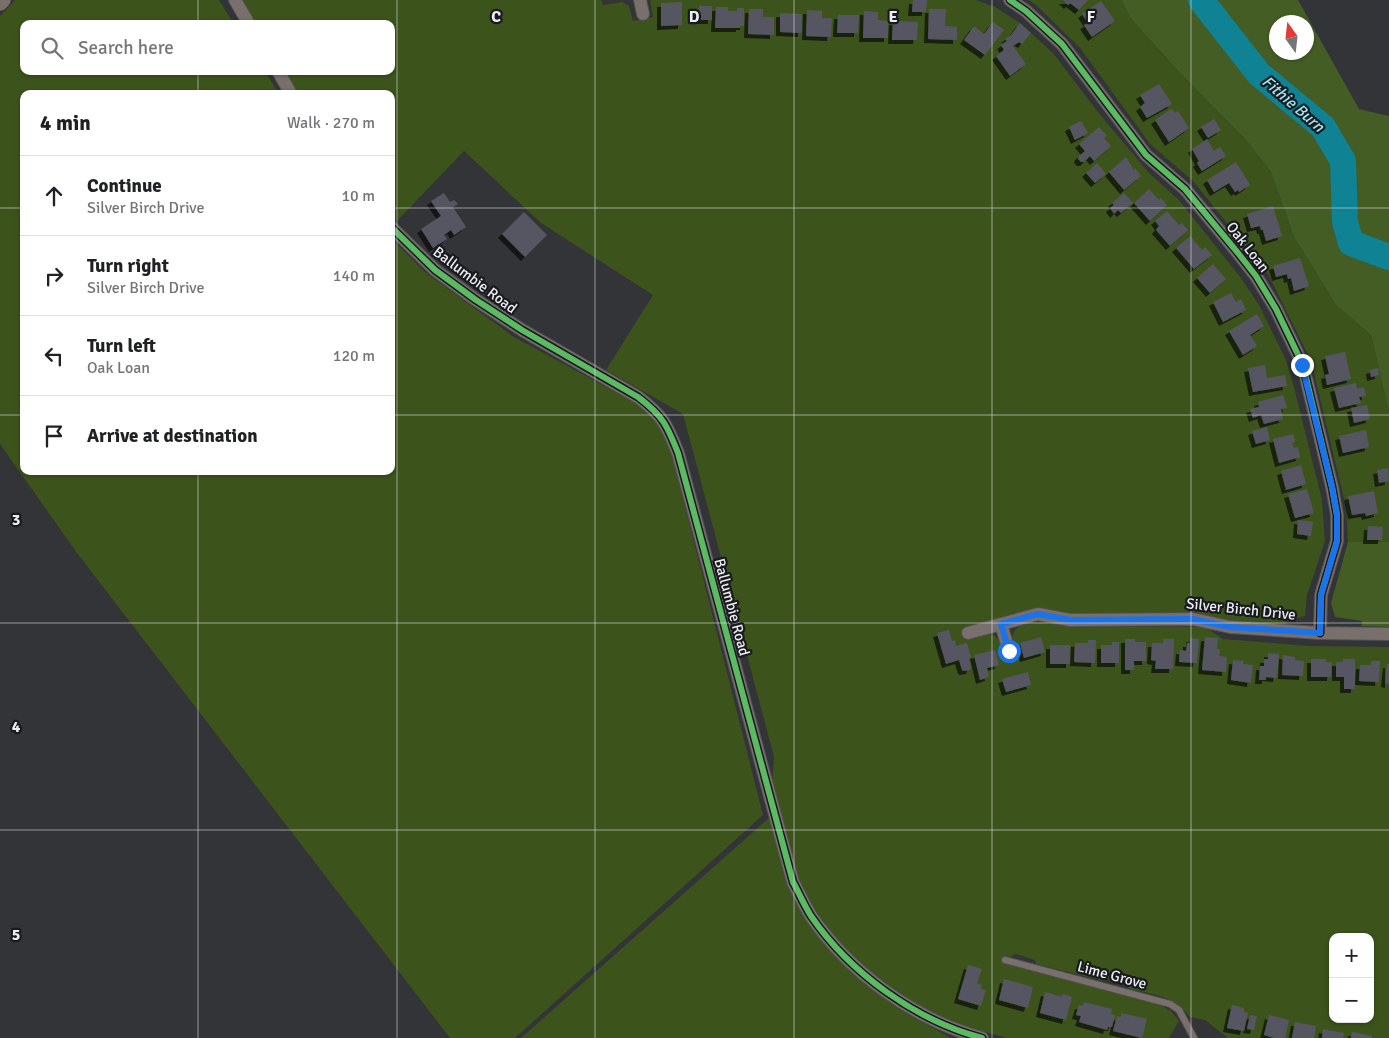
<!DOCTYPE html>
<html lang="en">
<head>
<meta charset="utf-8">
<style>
	:root { --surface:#fff; --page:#f6f6f6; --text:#202124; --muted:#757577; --line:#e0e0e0 }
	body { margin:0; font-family:Signika,sans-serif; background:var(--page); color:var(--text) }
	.controls { position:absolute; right:15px; bottom:15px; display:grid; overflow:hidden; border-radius:10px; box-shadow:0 1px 4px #0004 }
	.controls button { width:45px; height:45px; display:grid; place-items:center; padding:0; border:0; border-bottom:1px solid var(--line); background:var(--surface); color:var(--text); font:25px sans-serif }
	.compass { position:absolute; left:1269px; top:15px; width:45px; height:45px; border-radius:50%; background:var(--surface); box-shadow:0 1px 4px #0004; rotate:345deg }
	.stop { position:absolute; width:15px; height:15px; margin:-11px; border:4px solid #1a73e8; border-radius:50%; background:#fff }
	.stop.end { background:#1a73e8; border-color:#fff; box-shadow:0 1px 5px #0008 }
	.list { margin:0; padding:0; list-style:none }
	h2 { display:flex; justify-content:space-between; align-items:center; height:65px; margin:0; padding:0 20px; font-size:21px }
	h2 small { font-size:16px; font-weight:400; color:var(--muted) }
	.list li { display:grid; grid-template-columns:32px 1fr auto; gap:15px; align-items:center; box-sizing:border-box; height:80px; padding:0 20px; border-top:1px solid var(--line) }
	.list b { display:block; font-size:19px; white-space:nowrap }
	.list p { margin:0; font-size:16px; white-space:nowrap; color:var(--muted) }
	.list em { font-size:16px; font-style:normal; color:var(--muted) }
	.icon { flex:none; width:28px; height:28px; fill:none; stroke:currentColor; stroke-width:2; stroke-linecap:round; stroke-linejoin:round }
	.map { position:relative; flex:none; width:1389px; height:1038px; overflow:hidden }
	.search { position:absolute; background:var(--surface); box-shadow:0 1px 4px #0004; left:20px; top:20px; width:375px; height:55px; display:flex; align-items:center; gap:12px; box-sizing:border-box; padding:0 18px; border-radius:10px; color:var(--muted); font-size:19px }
	.panel { position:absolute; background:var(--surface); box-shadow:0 1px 4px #0004; left:20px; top:90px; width:375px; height:385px; border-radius:10px }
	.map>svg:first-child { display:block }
	.green { fill:#3c531c; fill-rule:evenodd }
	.forest { fill:#445d24; fill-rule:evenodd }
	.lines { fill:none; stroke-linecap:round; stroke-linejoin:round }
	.river { stroke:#0f8293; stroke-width:26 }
	.building { fill:#565664; filter:url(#shadow) }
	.service-casing { stroke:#505254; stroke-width:8 }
	.minor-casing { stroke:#505254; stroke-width:14 }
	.tertiary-casing { stroke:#505254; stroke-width:16 }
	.service { stroke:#796f6d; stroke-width:6 }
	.minor { stroke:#796f6d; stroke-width:12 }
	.tertiary { stroke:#796f6d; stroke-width:15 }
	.cycleway-casing { stroke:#191a1e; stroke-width:9 }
	.cycleway { stroke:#5cba63; stroke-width:6 }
	.route { stroke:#1a73e8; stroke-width:6 }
	.grid { fill:none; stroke:#ebedf2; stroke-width:1; stroke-opacity:0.55 }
	.labels { text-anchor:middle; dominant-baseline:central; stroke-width:4.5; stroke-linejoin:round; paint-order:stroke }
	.street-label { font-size:15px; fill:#ebedf2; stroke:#191a1e }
	.water-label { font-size:16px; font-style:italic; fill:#9be7f6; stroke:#191a1e }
	.grid-label { font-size:16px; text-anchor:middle; font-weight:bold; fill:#ebedf2; stroke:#191a1e; stroke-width:4.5; stroke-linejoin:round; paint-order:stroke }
</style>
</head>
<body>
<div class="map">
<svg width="1389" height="1038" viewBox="0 0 1389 1038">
	<defs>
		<filter id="shadow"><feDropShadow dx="-4" dy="4" stdDeviation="0" flood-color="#0009"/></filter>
	</defs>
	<rect width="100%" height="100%" fill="#323437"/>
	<!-- green -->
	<path class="green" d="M15,0h204l15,24h-210v47h241l14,23h-255v377h367v-233l35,35 88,64 122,66 23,22 13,30 91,360 -248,223h-65l-373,-485 -77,-109v-428z
		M241,0h360l2,5 19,-3 7,4 4,15 20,-4 -3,-17h326l19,7 25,16 33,30 45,59 51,61 30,27 62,78 18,27 27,55 8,27 28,113 3,41 -18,54 -2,21 -19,5v5l-78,-7 -12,-7 -126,2 -33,-6 -70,19 28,9 5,6 3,10 12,-4 -3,-10 2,-7 8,-7 23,-3 25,5 135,1 18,12 85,7 81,1v391h-161l-23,-18 -15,-3c-17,-22 -35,-22 -61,-28l-2,-5 -19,-5 -4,2 -68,-17 -1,-4 -20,-6 -4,3 -5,-1 -2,6 154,42 13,7 8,10 -10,17h-162l-47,-13 -56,-27 -5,11 52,29h-430l249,-221 4,-60 -91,-343 -77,-44 47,-75 -112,-72 -77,-72 -68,71 -5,-6v-122h-93l-14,-23h107v-47h-136zM1333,937h37v82h-37z
		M1028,0h93l11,20 46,51 67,68 26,33 23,65 42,68 35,30 18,77v130h-41l-2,-35 -35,-146 -43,-87 -75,-93 -43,-37 -70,-96 -44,-43z"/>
	<!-- forest -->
	<path class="forest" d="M1121,0h177l61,109 30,7v296l-18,-77 -35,-30 -42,-68 -23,-65 -26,-33 -67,-68 -46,-51zM1276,22h30v30h-30z
		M1348,542h41v85l-27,-1v-5l-27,-4 -4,-14z"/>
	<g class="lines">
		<!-- river -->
		<path class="river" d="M1201,0l58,74 64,53 20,34 2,61 6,21 38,14"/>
	</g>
	<!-- building -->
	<path class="building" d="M913,0h14l-1,12h-14z
		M1063,0h25l-9,10 -9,-7 -2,2z
		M1101,1l14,20 -23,16 -8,-12 4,-2 -6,-9z
		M682,2v23l-21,1v-23z
		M699,6h13v14h-13z
		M716,7h12v4h9v-3h7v18h-4v2h-25z
		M749,9h14v8h11v18l-26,-1z
		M929,9h17l-1,17 12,1v13l-29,-1z
		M807,10l15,1v7h10l-1,19 -25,-1z
		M864,11l14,1v8l10,1v17h-25z
		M780,13l22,1v19l-22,-1z
		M838,15h21l-1,18h-21z
		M893,21l25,1 -1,18h-25z
		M993,22l11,8 -19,25 -21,-15 10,-14 10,8z
		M1020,23l11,10 -9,11 -3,-2 -6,4 13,18 -16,12 -14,-20 8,-6 -3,-5 6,-4 -2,-2 6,-4z
		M1159,84l13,20 -25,14 -7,-11 5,-4 -5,-8z
		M1171,109l4,4 3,-2 11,17 -20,14 -14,-22z
		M1214,119l7,11 -13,8 -7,-11z
		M1081,121l7,12 -13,7 -6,-13z
		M1099,127l8,9 -3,2 7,8 -17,15 -4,-5 -6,6h-3l-3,-3 1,-3 6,-5 -6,-7z
		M1207,139l7,12 6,-4 6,9 -24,15 -5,-8 2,-2 -7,-12z
		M1126,157l8,13 1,-2 6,8 -17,14 -15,-18z
		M1236,162l14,23 -11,7 -1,-2 -3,2 -6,-9 -15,9 -7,-12z
		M1097,163l9,11 -11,9 -9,-10z
		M1149,189l10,11 2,-2 6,7 -17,16 -16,-18z
		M444,193l6,9 4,-2 4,4 -5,3 13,20 -12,8 -3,-5 -7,5 3,4 -14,9 -12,-19 20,-13 -10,-15z
		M1124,193l9,10 -12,10 -3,-3 -4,4 -4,-6 4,-3 -2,-2z
		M1273,206l9,30 -16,5 -3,-11h-2l-1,-4 -9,2 -4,-14z
		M1167,211l12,14 3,-2 6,7 -18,16 -14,-16 3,-4 -4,-5z
		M524,212l23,23 -22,22 -23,-23z
		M1190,236l12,14 3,-3 7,8 -18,14 -18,-21z
		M1300,258l9,28 -15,5 -3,-13 -3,1 -1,-5 -11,3 -3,-11z
		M1213,264l13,15 -16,14 -13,-15z
		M1231,293l5,9 5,-3 5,11 -23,12 -10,-20z
		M1257,314l7,12 -14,9 7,11 -14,9 -14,-24z
		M1345,352l6,27 -24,6 -2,-10 4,-1 -4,-18z
		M1265,365l2,13 18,-3 2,11 -34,6 -5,-24z
		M1378,368l1,7 -8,2 -1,-7z
		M1356,383l1,6 7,-2 2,9 -7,1 2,6 -22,5 -5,-20z
		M1283,395l4,13 -6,1 2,10 -19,5 -3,-9 -8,3 -3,-9 9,-2 -1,-5z
		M1367,405l3,14 -16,4 -3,-15z
		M1267,427l3,13 -14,4 -4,-13z
		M1366,430l3,17 -26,6 -4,-17z
		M1293,434l2,8 -3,1 2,5 4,-1 2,10 -21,6 -6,-24z
		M1301,465l5,19 -20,6 -5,-19z
		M1388,468l1,13 -10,2 -2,-13z
		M1307,489l7,24 -19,5 -7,-24z
		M1374,491l4,22 -12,3 -1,-3 -13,2 -4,-19z
		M1298,520l15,2 -2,14 -14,-2z
		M1368,526l15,1 -1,13h-15z
		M949,630l3,11 3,-1 1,6 11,-3 4,14 -2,1 2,9 -1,3 -6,1 -2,-1 -3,-10 -13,4 -9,-31z
		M1041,637l4,15 -21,6 -4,-15z
		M1205,637l13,1 -1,11h3l-1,7 8,1 -1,15 -24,-2z
		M1190,638l9,1 -2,24 -18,-1 1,-12 6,1 1,-8h3z
		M1125,639h10v3h11v19h-12v9h-9z
		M1163,639h11l-1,30h-18l1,-8 -5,-1 1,-17h11z
		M1088,640h8l-1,23 -21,-1 1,-19h13z
		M1112,642h7v21h-18v-18h11z
		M1050,645h20v19h-20z
		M995,650l4,15 -12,3 2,9 -9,3 -6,-25z
		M1268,653l11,1 -2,24 -11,-1v3h-7l1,-14h4v-7h4z
		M1283,655l12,2v3l9,1 -1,15 -21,-1z
		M1311,659h15v3l6,1 -1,14h-20z
		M1343,659h12v30h-11v-12h-8v-15h7z
		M1233,660l11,1 -1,3 10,1 -2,18 -20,-3z
		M1371,661h9l-1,21 -20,-1 1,-16h11z
		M1387,664h2v20l-4,-1z
		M1028,672l3,13 -25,7 -4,-13z
		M968,965l14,4 -5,14 5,2 -1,4 5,1 -5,16 -23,-7z
		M1004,979l29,8 -5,21 -29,-8z
		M1045,992l17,5v-3l10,3 -6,23 -26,-7z
		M1084,1002l28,7 -1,5 4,1 -3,12h-4l-1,3 -28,-8 2,-6 -5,-1 3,-10 4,1z
		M1232,1005l12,3v4l4,1 -4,18 -17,-3z
		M1121,1013l26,6 -5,19 -29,-7 4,-15 4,1z
		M1250,1015l7,1 -3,14 -7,-1z
		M1269,1015l20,5 -4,18h-11l-10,-3z
		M1295,1022l21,4 -2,12h-22z
		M1323,1029l21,4 -1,5h-21z
		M1352,1032l20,4v2h-21z"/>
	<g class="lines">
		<!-- service casing -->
		<g class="service-casing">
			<path id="service" d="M1005,960l165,44 9,6 15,28"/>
		</g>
		<!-- minor casing -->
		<g class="minor-casing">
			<path id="minor" d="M235,0l14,24
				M640,0l3,14
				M1010,0l16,11 36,33 84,111 39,34 53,64 18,23 20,33 27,56 29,122 5,28v26l-16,54 -1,38
				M278,71l13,23
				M391,227l44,43 41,30 46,30 116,67c25,19 29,28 40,56l115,429c6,11 11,23 18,34 39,57 104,104 171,122
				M1001,624l8,27
				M968,633l70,-19 32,6 123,-1 37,8 90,6 69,1"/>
		</g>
		<!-- tertiary casing -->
		<g class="tertiary-casing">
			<path id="tertiary" d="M0,3l3,-3"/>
		</g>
		<!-- service -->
		<use href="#service" class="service"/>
		<!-- minor -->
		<use href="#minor" class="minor"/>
		<!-- tertiary -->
		<use href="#tertiary" class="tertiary"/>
		<!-- cycleway casing -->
		<g class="cycleway-casing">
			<path id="cycleway" d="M1010,0l16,11 36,33 84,111 39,34 53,64 18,23 20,33 27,56 29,122 5,28v26l-16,54 -1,38
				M391,227l44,43 41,30 46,30 116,67c25,19 29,28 40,56l115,429c6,11 11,23 18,34 39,57 104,104 171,122"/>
		</g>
		<!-- cycleway -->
		<use href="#cycleway" class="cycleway"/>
	</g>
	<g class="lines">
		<!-- route -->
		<path class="route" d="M1009,651l-8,-27 37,-10 32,6 122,-1 38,8 90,6 1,-38 16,-54v-26l-5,-28 -30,-122"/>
	</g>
	<!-- grid -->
	<path class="grid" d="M198,0v24M397,0v1038M595,0v1038M794,0v1038M992,0v1038M1191,0v1038M198,71v23M0,208h24M391,208h998M0,415h24M391,415h998M198,471v567M0,623h1389M0,830h1389"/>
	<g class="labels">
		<!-- street labels -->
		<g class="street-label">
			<text transform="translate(1248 247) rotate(52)">Oak Loan</text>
			<text transform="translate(475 280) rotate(37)">Ballumbie Road</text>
			<text transform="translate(732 607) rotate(75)">Ballumbie Road</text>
			<text transform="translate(1241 609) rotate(6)">Silver Birch Drive</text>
			<text transform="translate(1112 975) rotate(15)">Lime Grove</text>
		</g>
		<!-- water labels -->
		<g class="water-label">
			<text transform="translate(1293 104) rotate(41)">Fithie Burn</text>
		</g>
	</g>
	<g class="grid-label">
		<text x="496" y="22">C</text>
		<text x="694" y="22">D</text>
		<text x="893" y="22">E</text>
		<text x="1091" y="22">F</text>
		<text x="16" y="525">3</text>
		<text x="16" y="732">4</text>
		<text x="16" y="940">5</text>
	</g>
</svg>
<div class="controls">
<button>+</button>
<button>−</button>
</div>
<svg class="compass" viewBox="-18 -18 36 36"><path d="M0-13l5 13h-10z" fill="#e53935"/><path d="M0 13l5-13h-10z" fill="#757577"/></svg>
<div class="stop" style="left:1009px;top:651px"></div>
<div class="stop end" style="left:1302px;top:365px"></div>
<div class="search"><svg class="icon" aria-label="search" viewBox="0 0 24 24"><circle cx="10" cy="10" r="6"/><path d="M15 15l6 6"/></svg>Search here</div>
<section class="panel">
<h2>4 min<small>Walk · 270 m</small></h2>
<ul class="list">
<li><svg class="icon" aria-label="ahead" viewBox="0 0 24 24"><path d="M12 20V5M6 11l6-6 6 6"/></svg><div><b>Continue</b><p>Silver Birch Drive</p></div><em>10 m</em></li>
<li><svg class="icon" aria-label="right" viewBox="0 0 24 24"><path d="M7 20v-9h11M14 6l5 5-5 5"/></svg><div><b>Turn right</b><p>Silver Birch Drive</p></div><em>140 m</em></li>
<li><svg class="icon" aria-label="left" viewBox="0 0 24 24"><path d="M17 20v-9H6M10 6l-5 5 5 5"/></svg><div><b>Turn left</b><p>Oak Loan</p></div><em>120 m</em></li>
<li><svg class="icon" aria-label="arrive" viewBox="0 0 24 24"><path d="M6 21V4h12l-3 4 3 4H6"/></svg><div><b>Arrive at destination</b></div></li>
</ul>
</section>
</div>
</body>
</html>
